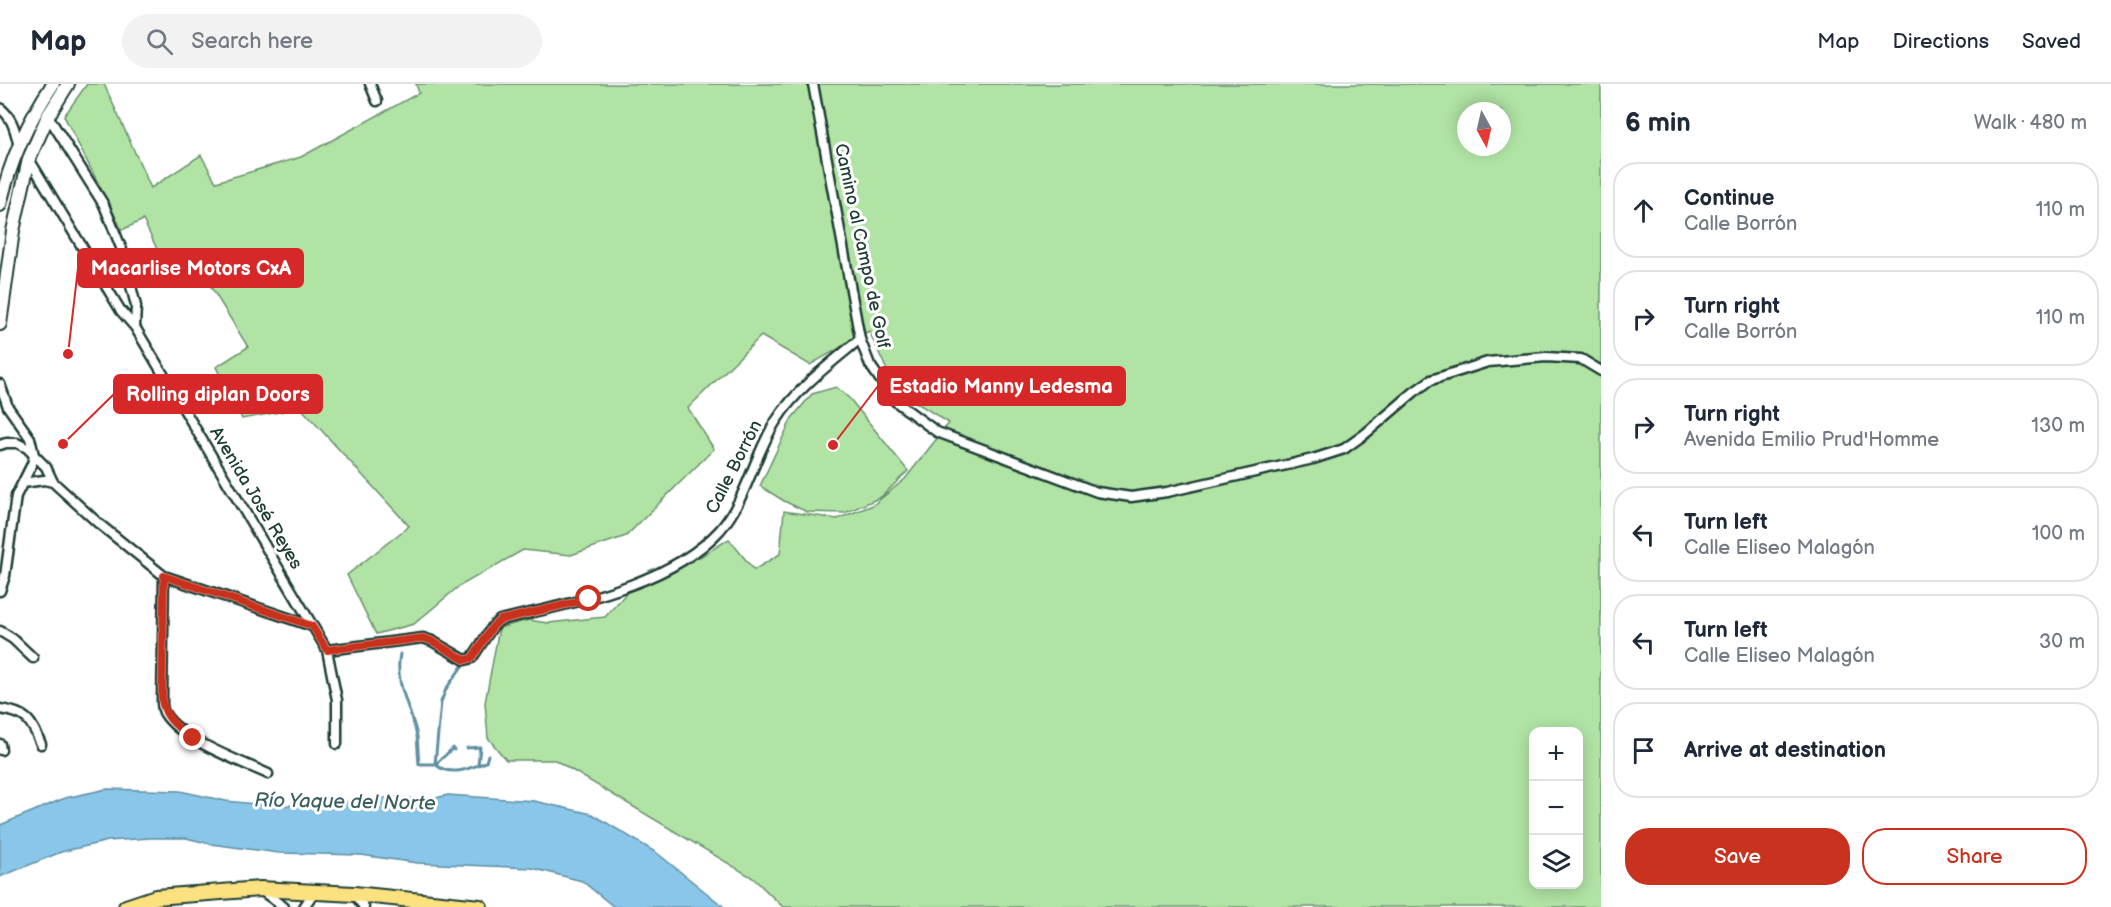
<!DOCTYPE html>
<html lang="en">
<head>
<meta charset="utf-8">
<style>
	:root { --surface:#fff; --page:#f2f2f3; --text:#1f2937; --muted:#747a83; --line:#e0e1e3; --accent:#c8321e }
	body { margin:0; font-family:"Balsamiq Sans",sans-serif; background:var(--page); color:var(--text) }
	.controls { position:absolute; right:18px; bottom:18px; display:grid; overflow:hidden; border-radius:12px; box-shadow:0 3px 15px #0003 }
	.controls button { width:54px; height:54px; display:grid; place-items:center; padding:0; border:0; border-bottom:2px solid var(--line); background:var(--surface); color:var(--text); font:30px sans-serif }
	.compass { position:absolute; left:1457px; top:18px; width:54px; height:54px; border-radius:50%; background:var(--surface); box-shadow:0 3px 15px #0003; rotate:172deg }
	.stop { position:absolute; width:18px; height:18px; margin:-14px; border:4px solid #c8321e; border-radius:50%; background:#fff }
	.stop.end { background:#c8321e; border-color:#fff; box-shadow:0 2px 6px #0008 }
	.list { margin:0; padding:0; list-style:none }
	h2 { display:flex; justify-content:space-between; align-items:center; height:78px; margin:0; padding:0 24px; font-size:26px }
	h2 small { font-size:20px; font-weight:400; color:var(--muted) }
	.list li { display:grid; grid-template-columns:39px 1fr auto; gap:18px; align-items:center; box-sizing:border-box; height:96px; margin:0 12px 12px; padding:0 12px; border:2px solid var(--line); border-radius:24px }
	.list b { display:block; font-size:22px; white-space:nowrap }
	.list p { margin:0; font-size:20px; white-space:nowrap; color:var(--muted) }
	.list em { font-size:20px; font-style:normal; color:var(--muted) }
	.actions { display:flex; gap:12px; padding:18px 24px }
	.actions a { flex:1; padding:14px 0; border:2px solid var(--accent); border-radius:24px; text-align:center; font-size:21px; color:var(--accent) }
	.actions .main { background:var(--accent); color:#fff }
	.icon { flex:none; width:33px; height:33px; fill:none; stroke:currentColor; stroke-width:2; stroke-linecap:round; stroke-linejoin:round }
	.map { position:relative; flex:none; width:1601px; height:823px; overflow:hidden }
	header { display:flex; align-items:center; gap:36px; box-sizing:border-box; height:84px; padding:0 30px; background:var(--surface); border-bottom:2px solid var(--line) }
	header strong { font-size:28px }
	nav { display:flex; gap:33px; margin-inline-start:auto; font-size:21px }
	.search { width:420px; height:54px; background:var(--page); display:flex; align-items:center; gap:15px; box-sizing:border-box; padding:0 21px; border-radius:33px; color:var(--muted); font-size:22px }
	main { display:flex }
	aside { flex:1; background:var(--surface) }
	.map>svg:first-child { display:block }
	.green { fill:#b0e3a4; stroke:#68906c; stroke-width:1.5; fill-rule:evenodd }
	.water { fill:#89c6e9; stroke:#5f8fa1; stroke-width:1.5 }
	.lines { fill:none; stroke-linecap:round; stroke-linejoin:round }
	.stream { stroke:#5f8fa1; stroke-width:3 }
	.street-casing { stroke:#1f3d34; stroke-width:13 }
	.secondary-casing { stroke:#1f3d34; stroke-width:16 }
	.primary-casing { stroke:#1f3d34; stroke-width:18 }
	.street { stroke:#fff; stroke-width:8 }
	.secondary { stroke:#fff; stroke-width:12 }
	.primary { stroke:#fbe180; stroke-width:14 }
	.route { stroke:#c8321e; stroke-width:8 }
	.labels { text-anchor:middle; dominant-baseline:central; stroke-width:6; stroke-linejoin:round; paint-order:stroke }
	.street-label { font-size:18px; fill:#1f3d34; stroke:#fff }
	.water-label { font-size:20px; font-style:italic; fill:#3a5f61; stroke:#fff }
	.leader { fill:none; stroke:#d62828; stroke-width:2 }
	.callout-dot { fill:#d62828; stroke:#fff; stroke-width:2 }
	.callout { fill:#d62828; stroke:#d62828; stroke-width:2 }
	.callout-label { font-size:20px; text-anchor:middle; font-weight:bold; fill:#fff }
</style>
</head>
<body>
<header>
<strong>Map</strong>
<div class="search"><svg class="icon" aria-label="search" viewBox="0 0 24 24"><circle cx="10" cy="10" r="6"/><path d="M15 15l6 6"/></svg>Search here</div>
<nav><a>Map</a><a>Directions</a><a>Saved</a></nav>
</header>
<main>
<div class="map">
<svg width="1601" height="823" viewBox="0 0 1601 823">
	<rect width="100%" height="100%" fill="#fff"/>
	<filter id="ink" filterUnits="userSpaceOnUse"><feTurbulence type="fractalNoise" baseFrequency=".0167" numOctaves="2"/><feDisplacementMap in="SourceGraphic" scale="12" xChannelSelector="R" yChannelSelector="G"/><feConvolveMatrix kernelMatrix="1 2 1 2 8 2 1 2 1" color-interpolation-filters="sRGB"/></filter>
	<g filter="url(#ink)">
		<!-- green -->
		<path class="green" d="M87,0h17l47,104 50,-33 15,27 85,-25 118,-64 -3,-9h1185v823h-818l-30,-29 -198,-118h-49l-18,-22 -3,-35 14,-75 29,-8 20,3 57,-6 25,-28 64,-35 6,3 29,-18 25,31 26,-16 4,-43 53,8 36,-14 32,-26 44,-56 -53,-33 -27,-59 -59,34 -49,-29 -73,72 26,41 -88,87 -55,19 -48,-5 -65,37 -44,37 -38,10 -29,-59 62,-49 -108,-118 -59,11 -26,-52 32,-20 -40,-65 -50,-31 -15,-31 -21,10 -58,-114zM1466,27h36v36h-36zM1534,648h44v152h-44z
			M836,303l14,12 58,72 -27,26 -36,16 -38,-1 -23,-11 -24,-15 32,-68 20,-24z"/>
		<!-- water -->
		<path class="water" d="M107,705l73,2 46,10 50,5 71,-4 49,-5 31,3 21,-5 86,6 58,13 65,39 67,54h-110l-32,-26 -50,-13 -115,-5 -56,-8 -82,-2 -68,-9 -25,-6h-36l-42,3 -47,11 -61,25v-52l65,-27z"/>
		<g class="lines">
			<!-- stream -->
			<path class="stream" d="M570,523l20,-4 22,-8
				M400,570c-6,30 11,54 17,82 1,9 1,19 2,28h16c16,14 35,4 51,-2l2,-7
				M467,664l13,-1 -2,18
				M437,679l16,-15 1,2
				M435,680l6,-62 5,-13 19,-27"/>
			<!-- street casing -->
			<g class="street-casing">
				<path id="street" d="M370,0l7,17
					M813,0l47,255 10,26 25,36 42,31 160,60 34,5 36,-5 146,-33 31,-10 21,-15 49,-42 17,-12 57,-18 58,-5 35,2 20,12
					M0,24c13,10 15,23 19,38
					M48,32l56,89 18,45 14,56 -1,21 192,323 10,50v44
					M29,75l92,152 14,16
					M0,300l8,23 22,31 4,17 -2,9 -16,32 -11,80 -5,15
					M0,361l6,-2h11l10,5 19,19 7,15 45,41 66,53 148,50
					M23,399l21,-3 9,2
					M164,492l-2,124c0,5 0,10 3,14 16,26 75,47 103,60
					M0,547l13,8 20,19
					M327,566l96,-12 9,3 33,19 7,-2 21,-32 7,-6c71,-17 169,-34 220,-90 27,-31 34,-75 56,-109 21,-33 55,-58 84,-82
					M0,625c27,4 31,11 41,35
					M0,660l1,6
					M262,807l22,16
					M354,810l10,13
					M304,823l10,-15"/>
			</g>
			<!-- secondary casing -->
			<g class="secondary-casing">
				<path id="secondary" d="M0,121c10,-44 28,-84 53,-121
					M0,240l13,-93 16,-72 19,-43 20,-32"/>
			</g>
			<!-- primary casing -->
			<g class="primary-casing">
				<path id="primary" d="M126,823l30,-10 104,-8 94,5 126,13"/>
			</g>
			<!-- street -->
			<use href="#street" class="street"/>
			<!-- secondary -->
			<use href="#secondary" class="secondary"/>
			<!-- primary -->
			<use href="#primary" class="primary"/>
		</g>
	</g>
	<g class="lines" filter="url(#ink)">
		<!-- route -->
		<path class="route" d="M193,654c-15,-10 -28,-19 -31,-38l2,-124 148,50 15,24 96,-12 9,3 33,19 7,-2 21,-32 7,-6 89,-21"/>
	</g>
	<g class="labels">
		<!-- street labels -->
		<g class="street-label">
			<text transform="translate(862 162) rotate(78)">Camino al Campo de Golf</text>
			<text transform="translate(734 383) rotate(-63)">Calle Borrón</text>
			<text transform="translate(256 414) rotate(59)">Avenida José Reyes</text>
		</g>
		<!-- water labels -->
		<g class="water-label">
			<text transform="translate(345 718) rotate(1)">Río Yaque del Norte</text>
		</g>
	</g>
	<!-- callouts -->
	<path class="leader" d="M68 270L78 184M833 361L878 302M63 360L114 310"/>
	<g class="callout-dot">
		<circle cx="68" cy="270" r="6"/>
		<circle cx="833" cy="361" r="6"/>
		<circle cx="63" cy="360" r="6"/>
	</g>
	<g class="callout">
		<rect x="78" y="165" width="225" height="38" rx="6"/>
		<rect x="878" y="283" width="247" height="38" rx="6"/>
		<rect x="114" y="291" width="208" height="38" rx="6"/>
	</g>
	<g class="callout-label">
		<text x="191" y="191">Macarlise Motors CxA</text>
		<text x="1001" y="309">Estadio Manny Ledesma</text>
		<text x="218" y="317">Rolling diplan Doors</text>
	</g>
</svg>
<div class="controls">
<button>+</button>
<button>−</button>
<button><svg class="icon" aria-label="layers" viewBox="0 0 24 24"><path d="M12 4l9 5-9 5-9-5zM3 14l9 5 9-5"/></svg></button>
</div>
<svg class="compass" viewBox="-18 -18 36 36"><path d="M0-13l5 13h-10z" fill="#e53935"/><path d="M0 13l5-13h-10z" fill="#747a83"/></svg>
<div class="stop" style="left:589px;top:515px"></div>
<div class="stop end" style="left:193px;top:654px"></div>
</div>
<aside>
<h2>6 min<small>Walk · 480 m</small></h2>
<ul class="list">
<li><svg class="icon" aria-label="ahead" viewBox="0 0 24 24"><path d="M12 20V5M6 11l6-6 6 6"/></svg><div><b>Continue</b><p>Calle Borrón</p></div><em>110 m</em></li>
<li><svg class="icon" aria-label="right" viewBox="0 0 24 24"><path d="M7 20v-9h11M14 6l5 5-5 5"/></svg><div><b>Turn right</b><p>Calle Borrón</p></div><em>110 m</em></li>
<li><svg class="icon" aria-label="right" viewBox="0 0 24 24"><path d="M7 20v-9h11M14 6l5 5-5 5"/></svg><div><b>Turn right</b><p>Avenida Emilio Prud'Homme</p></div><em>130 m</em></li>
<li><svg class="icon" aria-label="left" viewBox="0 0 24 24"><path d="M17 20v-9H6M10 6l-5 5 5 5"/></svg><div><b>Turn left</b><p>Calle Eliseo Malagón</p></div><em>100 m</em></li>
<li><svg class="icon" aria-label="left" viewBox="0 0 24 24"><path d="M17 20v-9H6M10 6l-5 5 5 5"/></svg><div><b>Turn left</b><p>Calle Eliseo Malagón</p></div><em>30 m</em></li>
<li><svg class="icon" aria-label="arrive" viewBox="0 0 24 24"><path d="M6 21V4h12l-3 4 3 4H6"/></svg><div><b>Arrive at destination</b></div></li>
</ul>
<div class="actions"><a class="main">Save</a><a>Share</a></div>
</aside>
</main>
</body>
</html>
